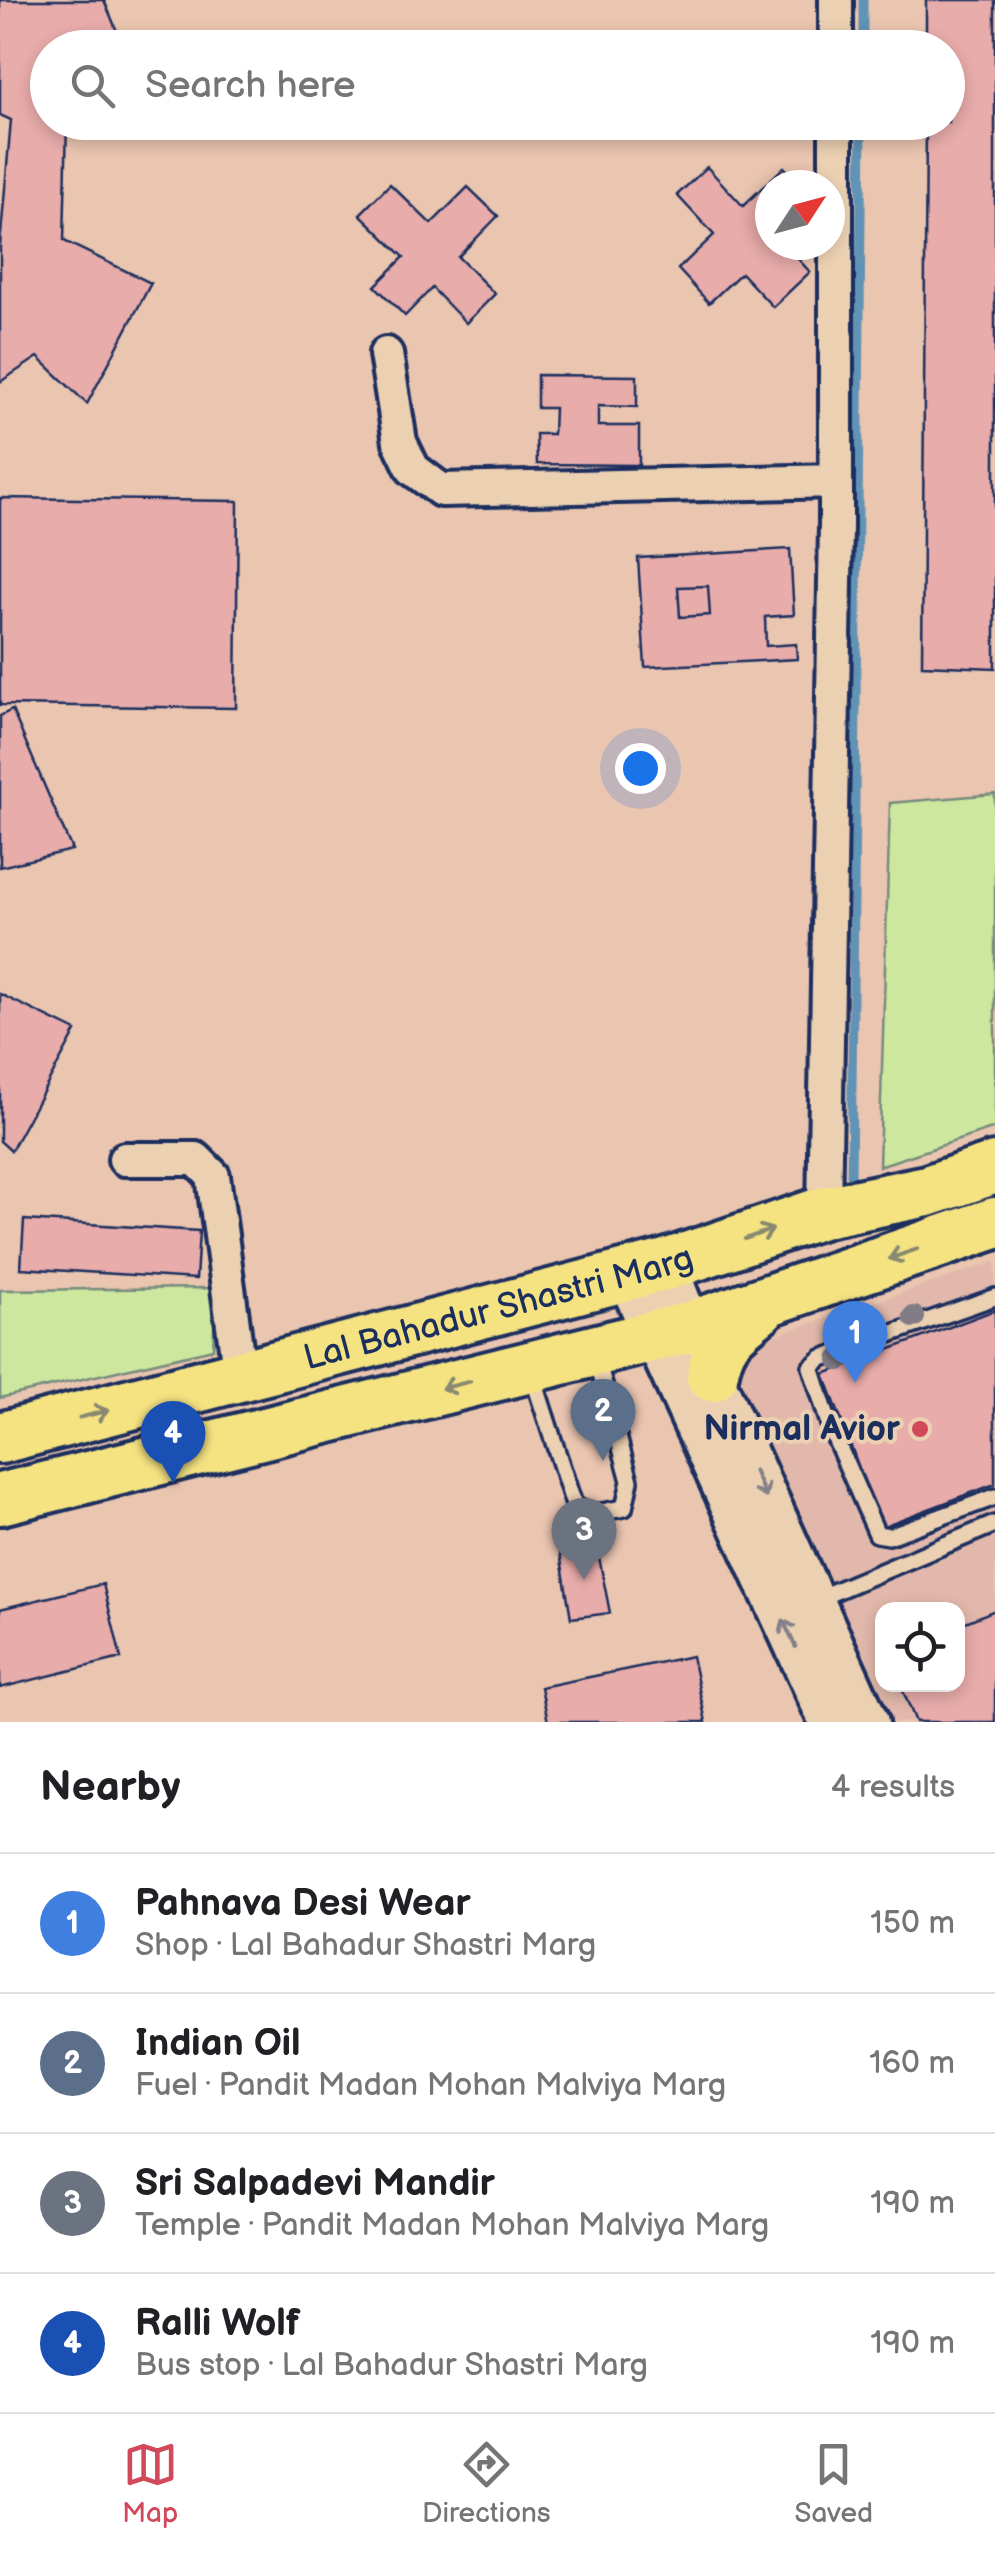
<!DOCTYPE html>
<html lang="en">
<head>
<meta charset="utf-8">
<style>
	:root { --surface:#fff; --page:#f6f6f6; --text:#202124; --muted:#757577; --line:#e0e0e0; --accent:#d1495b }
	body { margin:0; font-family:"Balsamiq Sans",sans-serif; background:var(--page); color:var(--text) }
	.controls { position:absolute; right:30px; bottom:30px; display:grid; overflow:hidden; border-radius:20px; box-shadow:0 5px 15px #0003 }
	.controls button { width:90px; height:90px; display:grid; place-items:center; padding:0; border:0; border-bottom:2px solid var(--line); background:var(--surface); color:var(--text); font:50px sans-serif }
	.compass { position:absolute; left:755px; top:170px; width:90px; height:90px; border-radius:50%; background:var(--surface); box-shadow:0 5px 15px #0003; rotate:54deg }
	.you { position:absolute; left:640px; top:768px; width:35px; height:35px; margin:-25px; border:8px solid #fff; border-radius:50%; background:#1a73e8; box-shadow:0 0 0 15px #1a73e833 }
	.badge { display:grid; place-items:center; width:65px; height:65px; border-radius:50%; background:var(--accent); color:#fff; font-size:32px; font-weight:700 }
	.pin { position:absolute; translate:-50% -82px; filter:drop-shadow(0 2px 5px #0008) }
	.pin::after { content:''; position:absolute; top:52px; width:35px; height:30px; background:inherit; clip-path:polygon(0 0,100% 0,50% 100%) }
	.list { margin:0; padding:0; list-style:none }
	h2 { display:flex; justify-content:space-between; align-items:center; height:130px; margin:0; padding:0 40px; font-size:42px }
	h2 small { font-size:32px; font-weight:400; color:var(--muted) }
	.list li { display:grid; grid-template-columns:65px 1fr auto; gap:30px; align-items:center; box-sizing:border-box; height:140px; padding:0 40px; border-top:2px solid var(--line) }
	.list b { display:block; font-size:38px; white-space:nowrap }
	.list p { margin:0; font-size:32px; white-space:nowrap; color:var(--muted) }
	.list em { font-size:32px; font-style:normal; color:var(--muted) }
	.icon { flex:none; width:55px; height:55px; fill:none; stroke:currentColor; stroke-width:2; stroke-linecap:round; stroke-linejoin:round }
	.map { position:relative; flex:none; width:995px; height:1722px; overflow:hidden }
	.search { position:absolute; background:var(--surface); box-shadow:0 5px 15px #0003; left:30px; right:30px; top:30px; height:110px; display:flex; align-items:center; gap:25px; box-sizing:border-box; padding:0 35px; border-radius:55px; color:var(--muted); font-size:38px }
	.sheet { height:690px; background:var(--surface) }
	nav { display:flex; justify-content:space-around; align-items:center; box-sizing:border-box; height:140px; border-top:2px solid var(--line); background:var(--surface); font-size:28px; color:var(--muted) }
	nav a { display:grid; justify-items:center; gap:5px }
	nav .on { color:var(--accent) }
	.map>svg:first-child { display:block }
	.built { fill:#e1b8ab; fill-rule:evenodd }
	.green { fill:#cde79e; stroke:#748b7e; stroke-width:2.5 }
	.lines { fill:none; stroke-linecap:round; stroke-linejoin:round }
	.stream { stroke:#6193b6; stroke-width:9 }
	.building { fill:#e8acaa; stroke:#1b2f5e; stroke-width:2.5 }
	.service-casing { stroke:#1b2f5e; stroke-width:22 }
	.minor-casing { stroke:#1b2f5e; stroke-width:40 }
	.tertiary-casing { stroke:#1b2f5e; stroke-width:48 }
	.primary-casing { stroke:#1b2f5e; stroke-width:58 }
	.service { stroke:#ebd0b2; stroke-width:15 }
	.minor { stroke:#ebd0b2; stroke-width:32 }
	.tertiary { stroke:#ebd0b2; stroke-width:40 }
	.primary { stroke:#f5e382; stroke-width:50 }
	.tree { fill:#827c86 }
	.oneway { stroke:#888970 }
	.oneway2 { stroke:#838088 }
	.poi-dot { fill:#d1495b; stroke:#ebd0b2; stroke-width:4 }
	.labels { text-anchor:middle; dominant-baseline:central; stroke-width:8; stroke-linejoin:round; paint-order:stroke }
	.street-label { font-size:35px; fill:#1b2f5e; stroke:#ebd0b2 }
	.poi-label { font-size:35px; font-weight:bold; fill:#1b2f5e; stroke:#ebd0b2; text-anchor:end }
</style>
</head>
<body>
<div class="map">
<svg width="995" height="1722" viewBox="0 0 995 1722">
	<rect width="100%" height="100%" fill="#eac5b0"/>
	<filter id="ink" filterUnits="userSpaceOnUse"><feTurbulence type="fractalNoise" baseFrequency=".01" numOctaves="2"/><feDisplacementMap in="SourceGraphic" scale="20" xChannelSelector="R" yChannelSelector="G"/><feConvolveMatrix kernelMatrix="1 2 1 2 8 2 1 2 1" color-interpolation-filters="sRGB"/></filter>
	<g filter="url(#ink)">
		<!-- built -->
		<path class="built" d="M995,1262v460h-114l-155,-337 35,-45zM882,1610h76v74h-76z"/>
		<!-- green -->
		<path class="green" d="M995,794v334l-116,38 11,-363z
			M216,1288l-3,61 -213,49v-108z"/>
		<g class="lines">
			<!-- stream -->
			<path class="stream" d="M863,48v-48
				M851,1185l11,-1063"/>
		</g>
		<!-- building -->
		<path class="building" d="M0,0h104l20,48h-76v74h19l-3,119 87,42 -64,121 -49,-47 -38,25v-136l11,-126 -11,-5z
			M926,0h69v668l-73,-3 4,-543h22v-74h-22z
			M707,167l36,39 41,-39 17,18h-31v60h15l25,27 -37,35 -32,-34 -32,30 -31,-34 36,-34 -37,-40z
			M390,184l41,40 37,-37 30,29 -40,41 37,37 -29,29 -34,-35 -27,28 -30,-30 29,-29 -44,-43z
			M537,375l100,1v31l-39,-1v20h41v39l-102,-1 -1,-30h17l1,-26h-17z
			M0,498l238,3 -2,207 -236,-3z
			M790,549l4,66 -29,2 1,29 30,-2 1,15 -152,8 -7,-109z
			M708,586l2,29 -30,2 -2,-30z
			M12,710l60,140 -72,17v-151z
			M0,994l76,37 -65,120 -11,-10z
			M24,1220l175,11 -3,48 -175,-11z
			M995,1310v174l-114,43 -57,-153z
			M596,1542l14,71 -39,5 -12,-71z
			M103,1584l18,74 -121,30v-79z
			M995,1610v112h-79l-16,-38h58v-59z
			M692,1656l14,66h-158l-7,-35z"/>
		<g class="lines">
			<!-- service casing -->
			<g class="service-casing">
				<path id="service" d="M995,1297l-173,61 -11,9 19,60 47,107 12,2 106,-39
					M531,1371l43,134 17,9 33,-6 6,-27 -33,-122
					M814,1600l181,-76"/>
			</g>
			<!-- minor casing -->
			<g class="minor-casing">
				<path id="minor" d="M836,0v48
					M386,354l14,88 13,27 28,21 395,-9
					M125,1159h71l17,17 27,201
					M824,1212l12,-687v-403"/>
			</g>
			<!-- tertiary casing -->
			<g class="tertiary-casing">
				<path id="tertiary" d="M666,1265l24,62 178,395
					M627,1276l203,446"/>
			</g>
			<!-- primary casing -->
			<g class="primary-casing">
				<g id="primary">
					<path d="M712,1376c7,-39 19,-44 48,-68"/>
					<path id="s1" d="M0,1438l666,-173 158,-53 103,-21 68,-23"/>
					<path d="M0,1499l690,-172 305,-104"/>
				</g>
			</g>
			<!-- service -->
			<use href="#service" class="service"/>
			<!-- minor -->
			<use href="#minor" class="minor"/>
			<!-- tertiary -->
			<use href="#tertiary" class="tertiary"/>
			<!-- primary -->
			<use href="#primary" class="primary"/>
		</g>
		<!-- trees -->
		<g class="tree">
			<circle cx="914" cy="1317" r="11"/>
			<circle cx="854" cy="1332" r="11"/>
			<circle cx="839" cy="1360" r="11"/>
		</g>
		<!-- one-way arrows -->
		<defs><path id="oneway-shaft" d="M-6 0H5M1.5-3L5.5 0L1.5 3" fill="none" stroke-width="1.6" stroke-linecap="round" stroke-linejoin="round" transform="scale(2.5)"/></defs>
		<g class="oneway">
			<use href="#oneway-shaft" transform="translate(759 1234) rotate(-19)"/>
			<use href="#oneway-shaft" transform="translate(903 1254) rotate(161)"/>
			<use href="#oneway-shaft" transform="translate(456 1385) rotate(166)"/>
			<use href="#oneway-shaft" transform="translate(94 1414) rotate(-14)"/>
		</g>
		<g class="oneway2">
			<use href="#oneway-shaft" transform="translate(760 1484) rotate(66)"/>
			<use href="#oneway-shaft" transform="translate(789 1633) rotate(-115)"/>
		</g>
	</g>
	<!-- markers -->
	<circle class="poi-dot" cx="920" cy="1429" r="10"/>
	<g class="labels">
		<!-- street labels -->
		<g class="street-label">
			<text stroke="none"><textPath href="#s1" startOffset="515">Lal Bahadur Shastri Marg</textPath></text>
		</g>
		<!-- poi labels -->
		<g class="poi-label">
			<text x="900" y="1429">Nirmal Avior</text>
		</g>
	</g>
</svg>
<div class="controls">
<button><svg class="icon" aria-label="locate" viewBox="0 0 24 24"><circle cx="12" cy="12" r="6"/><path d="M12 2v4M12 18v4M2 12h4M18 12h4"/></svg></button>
</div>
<svg class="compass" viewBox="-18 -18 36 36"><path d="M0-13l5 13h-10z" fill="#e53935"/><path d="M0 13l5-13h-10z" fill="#757577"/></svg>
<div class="you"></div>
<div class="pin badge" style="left:855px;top:1383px;background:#3f7fe0">1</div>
<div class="pin badge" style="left:603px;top:1461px;background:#5c6f8a">2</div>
<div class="pin badge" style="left:584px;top:1580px;background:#6b7280">3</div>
<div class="pin badge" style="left:173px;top:1483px;background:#1a4fb4">4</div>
<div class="search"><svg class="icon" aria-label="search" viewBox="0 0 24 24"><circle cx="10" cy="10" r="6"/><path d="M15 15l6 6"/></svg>Search here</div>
</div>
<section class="sheet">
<h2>Nearby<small>4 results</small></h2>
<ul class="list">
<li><span class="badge" style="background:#3f7fe0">1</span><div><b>Pahnava Desi Wear</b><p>Shop · Lal Bahadur Shastri Marg</p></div><em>150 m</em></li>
<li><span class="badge" style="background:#5c6f8a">2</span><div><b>Indian Oil</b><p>Fuel · Pandit Madan Mohan Malviya Marg</p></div><em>160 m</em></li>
<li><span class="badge" style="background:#6b7280">3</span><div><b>Sri Salpadevi Mandir</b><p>Temple · Pandit Madan Mohan Malviya Marg</p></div><em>190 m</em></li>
<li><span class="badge" style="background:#1a4fb4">4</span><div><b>Ralli Wolf</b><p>Bus stop · Lal Bahadur Shastri Marg</p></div><em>190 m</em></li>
</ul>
</section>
<nav>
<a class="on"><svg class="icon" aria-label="map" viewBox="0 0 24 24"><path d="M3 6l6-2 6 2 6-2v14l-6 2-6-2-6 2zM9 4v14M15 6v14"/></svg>Map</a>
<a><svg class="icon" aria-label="directions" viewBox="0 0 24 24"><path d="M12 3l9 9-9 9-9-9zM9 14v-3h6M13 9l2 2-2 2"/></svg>Directions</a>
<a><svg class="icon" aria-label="saved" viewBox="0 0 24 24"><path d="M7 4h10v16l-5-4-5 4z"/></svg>Saved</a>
</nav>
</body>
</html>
